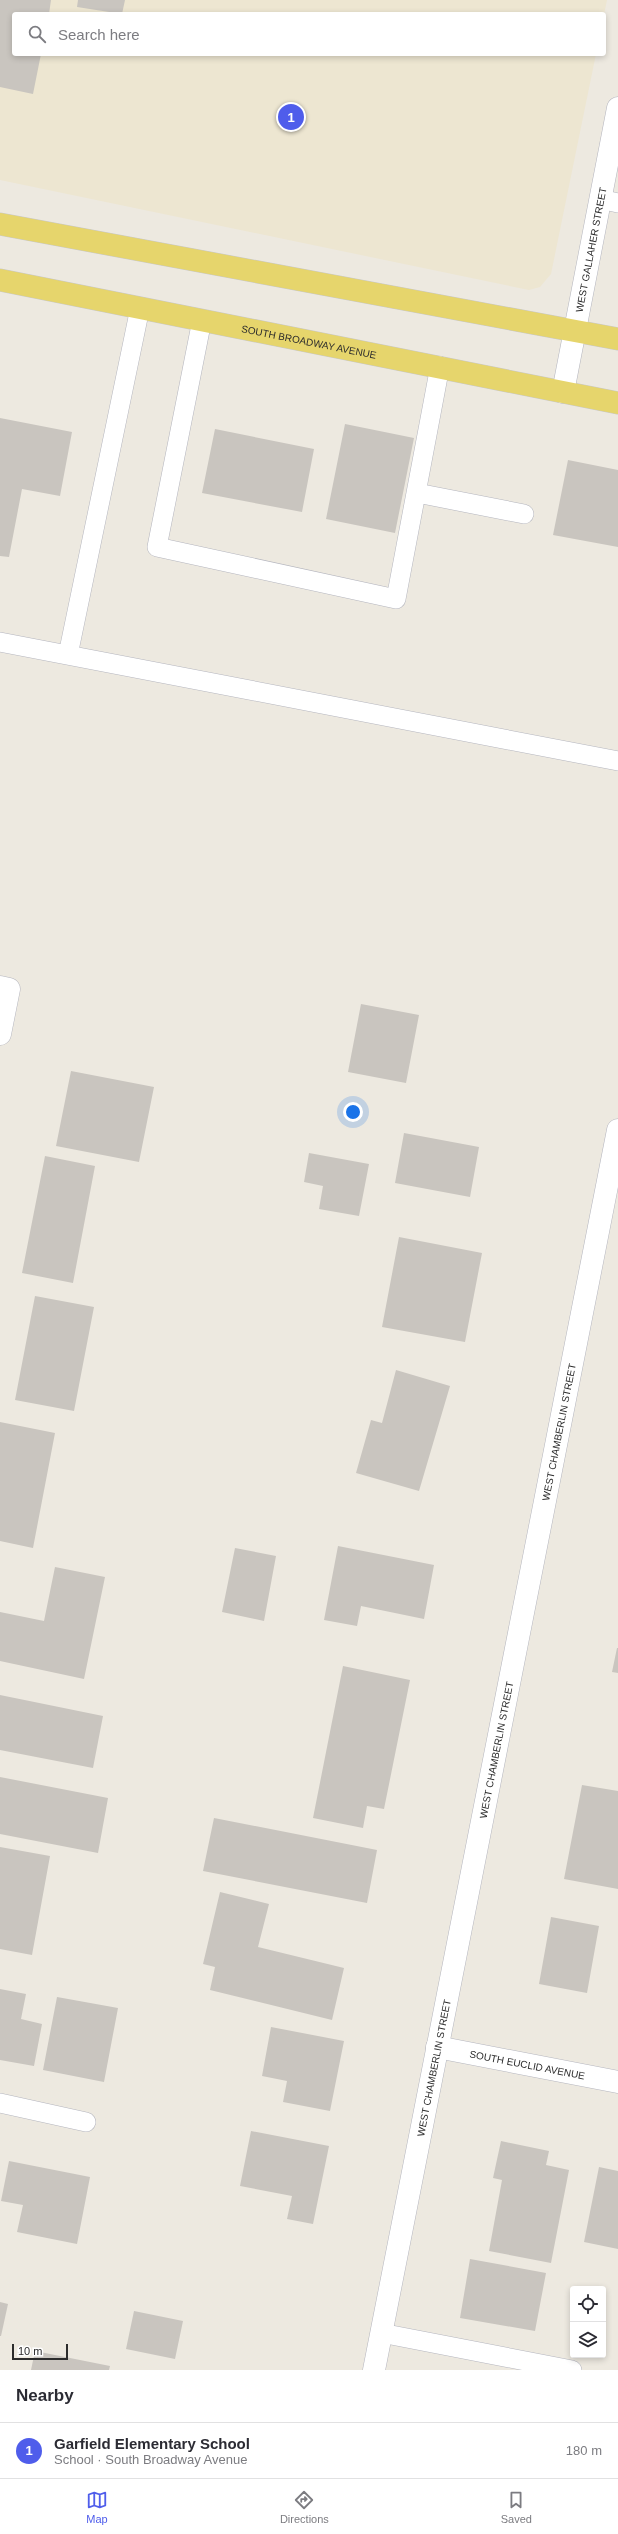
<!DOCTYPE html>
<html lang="en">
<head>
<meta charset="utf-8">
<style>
	:root { --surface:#fff; --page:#f7f7f7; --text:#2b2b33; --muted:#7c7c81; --line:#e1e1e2; --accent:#4f5deb }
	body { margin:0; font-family:Helvetica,sans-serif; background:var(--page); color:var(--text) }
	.controls { position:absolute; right:12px; bottom:12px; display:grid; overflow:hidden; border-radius:4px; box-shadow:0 2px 6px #0003 }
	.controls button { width:36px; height:36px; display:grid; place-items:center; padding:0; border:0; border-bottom:1px solid var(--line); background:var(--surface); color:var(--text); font:20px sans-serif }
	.scale { position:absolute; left:12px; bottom:10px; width:56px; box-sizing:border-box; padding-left:4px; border:2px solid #2c2c2c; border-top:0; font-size:11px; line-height:14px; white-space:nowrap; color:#2c2c2c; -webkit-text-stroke:3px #fff; paint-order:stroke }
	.you { position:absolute; left:353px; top:1112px; width:14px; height:14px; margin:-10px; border:3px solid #fff; border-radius:50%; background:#1a73e8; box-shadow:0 0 0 6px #1a73e833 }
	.badge { display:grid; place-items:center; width:26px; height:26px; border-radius:50%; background:var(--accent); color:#fff; font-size:13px; font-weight:700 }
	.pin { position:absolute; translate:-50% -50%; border:2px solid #fff; box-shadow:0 1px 4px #0006 }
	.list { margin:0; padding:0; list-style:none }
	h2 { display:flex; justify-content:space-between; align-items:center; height:52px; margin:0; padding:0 16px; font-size:17px }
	h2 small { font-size:13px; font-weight:400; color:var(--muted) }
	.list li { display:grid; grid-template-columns:26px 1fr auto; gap:12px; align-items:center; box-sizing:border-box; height:56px; padding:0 16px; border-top:1px solid var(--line) }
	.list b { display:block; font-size:15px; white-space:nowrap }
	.list p { margin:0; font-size:13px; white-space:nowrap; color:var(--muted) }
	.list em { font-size:13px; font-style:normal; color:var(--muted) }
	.icon { flex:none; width:22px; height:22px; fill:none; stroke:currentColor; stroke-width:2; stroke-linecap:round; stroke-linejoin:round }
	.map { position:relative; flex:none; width:618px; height:2370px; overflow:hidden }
	.search { position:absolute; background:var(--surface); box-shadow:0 2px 6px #0003; left:12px; right:12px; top:12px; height:44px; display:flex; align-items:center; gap:10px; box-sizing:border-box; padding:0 14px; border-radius:4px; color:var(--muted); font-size:15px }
	.sheet { height:108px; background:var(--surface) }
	nav { display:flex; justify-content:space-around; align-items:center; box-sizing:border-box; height:56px; border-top:1px solid var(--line); background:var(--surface); font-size:11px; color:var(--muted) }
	nav a { display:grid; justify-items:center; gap:2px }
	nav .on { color:var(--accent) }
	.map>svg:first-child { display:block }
	.education { fill:#ede6d1 }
	.building { fill:#c9c5bf }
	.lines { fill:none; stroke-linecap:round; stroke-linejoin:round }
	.lane-casing { stroke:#b4b5be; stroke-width:20 }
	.street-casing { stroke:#b4b5be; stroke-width:23 }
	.primary-casing { stroke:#c8c8c8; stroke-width:23 }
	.lane { stroke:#fff; stroke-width:19 }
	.street { stroke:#fff; stroke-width:22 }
	.primary { stroke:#e6d56c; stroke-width:22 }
	.labels { text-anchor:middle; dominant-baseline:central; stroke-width:3; stroke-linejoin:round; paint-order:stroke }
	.street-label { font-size:10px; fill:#2c2c2c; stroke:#fff }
</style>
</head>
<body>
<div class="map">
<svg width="618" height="2370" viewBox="0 0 618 2370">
	<rect width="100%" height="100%" fill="#ede9e0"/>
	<!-- education -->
	<path class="education" d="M0,0h607l-3,15 -590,-1v40h582l-45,220 -11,13 -11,3 -529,-110z"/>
	<!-- building -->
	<path class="building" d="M0,0h51l-2,14h-35v40h27l-8,40 -33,-7z
		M78,0h47l-3,14 -45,-7z
		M0,418l72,14 -12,64 -38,-7 -13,68 -9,-1z
		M345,424l69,14 -19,95 -69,-14z
		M215,429l99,20 -12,63 -100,-19z
		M568,460l50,10v77l-65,-12z
		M361,1004l58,11 -13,68 -58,-11z
		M71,1071l83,16 -15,75 -83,-16z
		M404,1133l75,14 -9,50 -75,-14z
		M309,1153l60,11 -10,52 -40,-7 4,-23 -19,-4z
		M45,1156l50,10 -22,117 -51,-10z
		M399,1237l83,16 -17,89 -83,-15z
		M35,1296l59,11 -20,104 -59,-11z
		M396,1370l54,16 -31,105 -63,-18 15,-53 11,3z
		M0,1422l55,11 -22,115 -33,-7z
		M338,1546l96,19 -10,54 -63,-13 -4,20 -33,-6z
		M235,1548l41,8 -12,65 -42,-9z
		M55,1567l50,10 -21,102 -84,-18v-49l44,9z
		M617,1648h1v25l-6,-1z
		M343,1666l67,14 -26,129 -17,-3 -4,22 -50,-10z
		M0,1695l103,21 -10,52 -93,-18z
		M0,1777l108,21 -10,55 -98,-19z
		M582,1785l36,6v98l-54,-10z
		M214,1818l163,32 -10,53 -164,-32z
		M0,1847l50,9 -18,99 -32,-6z
		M220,1892l49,12 -11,43 86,21 -12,52 -122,-30 5,-23 -12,-3z
		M551,1917l48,9 -12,67 -48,-9z
		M0,1989l26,5 -5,25 21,5 -8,42 -34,-6z
		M57,1997l61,11 -14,74 -61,-12z
		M271,2027l73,14 -14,70 -47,-9 4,-21 -25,-5z
		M251,2131l78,15 -16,78 -26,-5 5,-23 -52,-10z
		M501,2141l48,10 -3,14 23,5 -18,93 -62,-12 13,-71 -9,-2z
		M9,2161l81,16 -13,67 -60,-12 6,-27 -22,-4z
		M599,2167l19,4v78l-34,-7z
		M470,2259l76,14 -11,58 -75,-13z
		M0,2302l8,2 -7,32h-1z
		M134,2311l49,10 -8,38 -49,-10z
		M35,2351l75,15 -1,4h-78z"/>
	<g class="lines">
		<!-- lane casing -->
		<g class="lane-casing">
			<path id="lane" d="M600,199l18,4
				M202,320l-45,227 239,52 44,-233
				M417,493l107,21
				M0,642l618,119
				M68,655l72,-347
				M0,2103l86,19
				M381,2333l191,37"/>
		</g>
		<!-- street casing -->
		<g class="street-casing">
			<g id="street">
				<path id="s1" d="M563,392l55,-284"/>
				<path d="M0,987l9,2 -9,45"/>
				<path id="s2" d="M437,2047l181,35"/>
				<path id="s3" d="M374,2370l244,-1240"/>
			</g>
		</g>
		<!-- primary casing -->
		<g class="primary-casing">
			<g id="primary">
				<path d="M0,224l618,115"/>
				<path id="s4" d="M0,280l618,123"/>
			</g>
		</g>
		<!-- lane -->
		<use href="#lane" class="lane"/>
		<!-- street -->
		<use href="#street" class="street"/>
		<!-- primary -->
		<use href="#primary" class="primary"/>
	</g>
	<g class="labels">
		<!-- street labels -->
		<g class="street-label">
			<text stroke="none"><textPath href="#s1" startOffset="145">WEST GALLAHER STREET</textPath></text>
			<text stroke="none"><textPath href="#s4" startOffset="315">SOUTH BROADWAY AVENUE</textPath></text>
			<text stroke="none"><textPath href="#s3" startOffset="956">WEST CHAMBERLIN STREET</textPath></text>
			<text stroke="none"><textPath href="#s3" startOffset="632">WEST CHAMBERLIN STREET</textPath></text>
			<text stroke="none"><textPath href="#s2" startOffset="92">SOUTH EUCLID AVENUE</textPath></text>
			<text stroke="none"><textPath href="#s3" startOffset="308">WEST CHAMBERLIN STREET</textPath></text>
		</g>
	</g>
</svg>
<div class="controls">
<button><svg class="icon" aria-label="locate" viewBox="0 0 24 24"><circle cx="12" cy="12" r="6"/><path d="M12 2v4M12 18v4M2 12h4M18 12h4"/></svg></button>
<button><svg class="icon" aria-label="layers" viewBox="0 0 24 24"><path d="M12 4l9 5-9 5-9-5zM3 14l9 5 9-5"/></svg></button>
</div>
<div class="scale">10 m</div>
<div class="you"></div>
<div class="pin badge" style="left:291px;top:117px">1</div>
<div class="search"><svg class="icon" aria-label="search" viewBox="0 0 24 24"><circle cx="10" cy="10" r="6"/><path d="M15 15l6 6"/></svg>Search here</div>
</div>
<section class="sheet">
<h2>Nearby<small></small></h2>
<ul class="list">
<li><span class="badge">1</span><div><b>Garfield Elementary School</b><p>School · South Broadway Avenue</p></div><em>180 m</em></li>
</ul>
</section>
<nav>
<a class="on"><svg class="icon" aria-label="map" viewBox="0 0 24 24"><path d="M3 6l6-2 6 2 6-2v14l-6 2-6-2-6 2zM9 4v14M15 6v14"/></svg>Map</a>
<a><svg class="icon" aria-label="directions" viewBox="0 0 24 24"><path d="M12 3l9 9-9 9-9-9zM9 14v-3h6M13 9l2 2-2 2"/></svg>Directions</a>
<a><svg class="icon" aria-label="saved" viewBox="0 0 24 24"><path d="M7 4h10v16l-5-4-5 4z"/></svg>Saved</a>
</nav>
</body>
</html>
